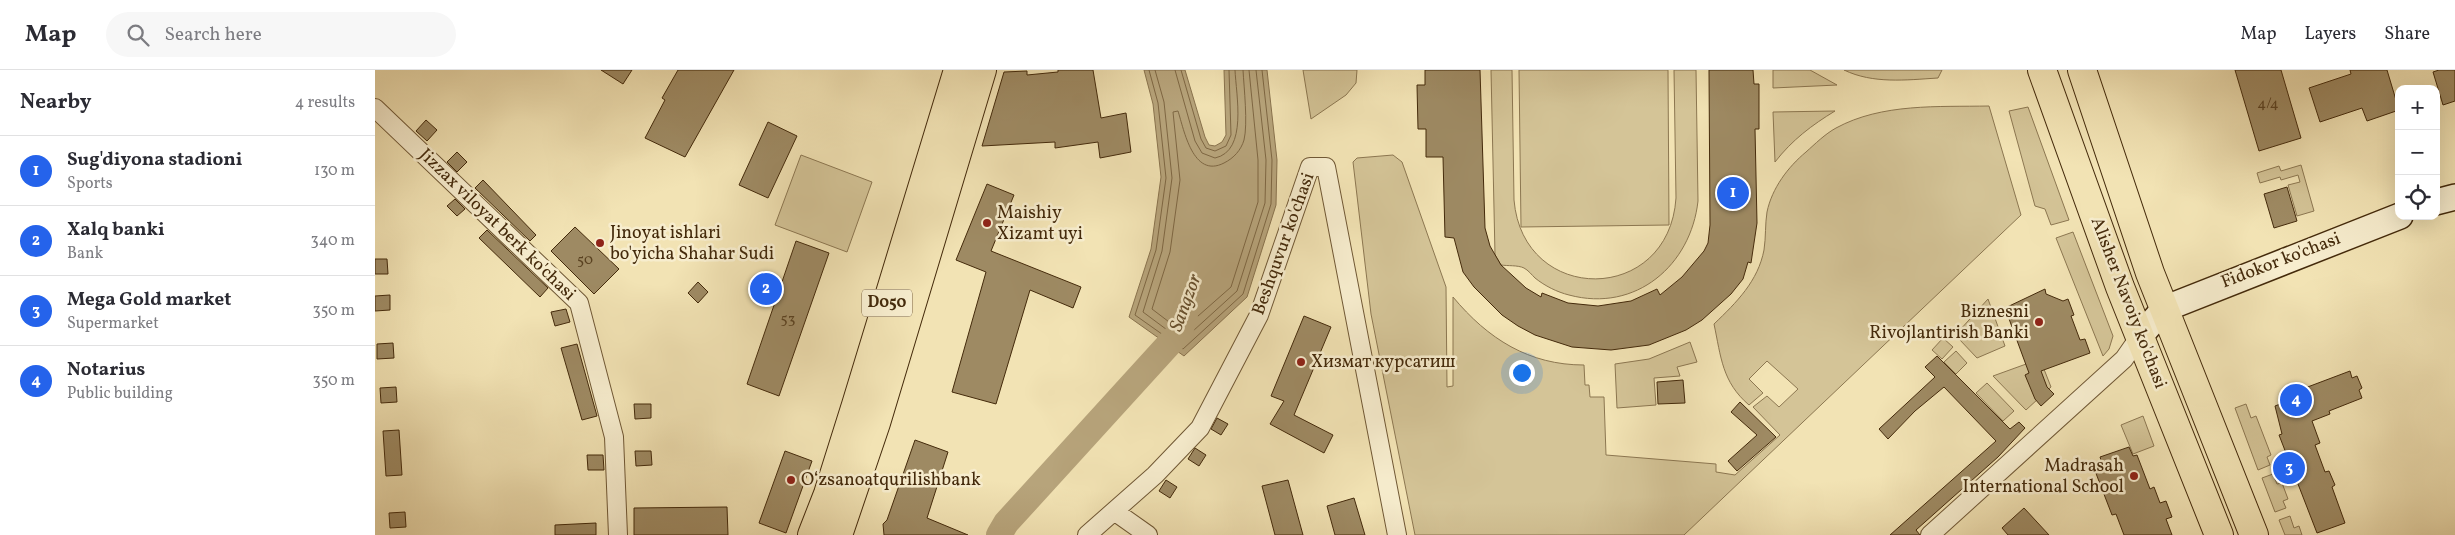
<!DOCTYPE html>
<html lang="en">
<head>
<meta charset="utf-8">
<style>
	:root { --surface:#fff; --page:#f7f7f7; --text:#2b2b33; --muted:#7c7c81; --line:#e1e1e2; --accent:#2563eb }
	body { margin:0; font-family:Vollkorn,serif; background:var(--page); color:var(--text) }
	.controls { position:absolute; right:15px; top:15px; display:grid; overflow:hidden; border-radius:10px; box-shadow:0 5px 20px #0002 }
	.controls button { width:45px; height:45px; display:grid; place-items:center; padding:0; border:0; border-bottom:1px solid var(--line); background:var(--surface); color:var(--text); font:25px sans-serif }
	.you { position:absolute; left:1146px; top:302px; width:18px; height:18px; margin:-12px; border:4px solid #fff; border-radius:50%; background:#1a73e8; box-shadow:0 0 0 8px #1a73e833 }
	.badge { display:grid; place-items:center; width:32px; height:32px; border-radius:50%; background:var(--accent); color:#fff; font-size:16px; font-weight:700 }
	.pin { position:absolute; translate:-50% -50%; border:2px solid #fff; box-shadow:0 1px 5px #0006 }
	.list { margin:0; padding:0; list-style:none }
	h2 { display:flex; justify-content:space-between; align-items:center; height:65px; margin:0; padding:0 20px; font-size:21px }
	h2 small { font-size:16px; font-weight:400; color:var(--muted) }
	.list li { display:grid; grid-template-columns:32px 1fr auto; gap:15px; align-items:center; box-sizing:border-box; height:70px; padding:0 20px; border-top:1px solid var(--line) }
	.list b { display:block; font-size:19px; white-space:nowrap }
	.list p { margin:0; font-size:16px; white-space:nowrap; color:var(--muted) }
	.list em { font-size:16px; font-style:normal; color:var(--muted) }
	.icon { flex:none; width:28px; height:28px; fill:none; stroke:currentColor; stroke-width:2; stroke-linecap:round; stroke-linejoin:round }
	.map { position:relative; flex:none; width:2080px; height:465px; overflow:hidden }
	header { display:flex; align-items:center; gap:30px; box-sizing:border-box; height:70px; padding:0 25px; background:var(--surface); border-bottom:1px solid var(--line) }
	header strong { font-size:24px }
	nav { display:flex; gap:28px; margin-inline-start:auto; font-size:18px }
	.search { width:350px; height:45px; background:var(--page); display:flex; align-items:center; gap:12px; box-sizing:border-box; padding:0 18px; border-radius:28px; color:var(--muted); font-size:19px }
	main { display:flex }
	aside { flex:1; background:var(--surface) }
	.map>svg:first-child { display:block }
	.green { fill:#d4c497; stroke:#8c7751 }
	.water { fill:#b7a47b; stroke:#89734e }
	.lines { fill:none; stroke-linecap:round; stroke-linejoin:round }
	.shore { stroke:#7e6743; stroke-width:1 }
	.river { stroke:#b7a47b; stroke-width:26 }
	.building { fill:#9e8a63; stroke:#442a0b }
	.street-casing { stroke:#705835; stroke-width:20 }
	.secondary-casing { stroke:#442a0b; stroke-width:28 }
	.primary-casing { stroke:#442a0b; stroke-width:30 }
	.street { stroke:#f7edce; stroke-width:18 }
	.secondary { stroke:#f7edce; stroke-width:25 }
	.primary { stroke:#f2e3b4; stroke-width:28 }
	.poi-dot { fill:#8f2418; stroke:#f7edce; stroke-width:2 }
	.labels { text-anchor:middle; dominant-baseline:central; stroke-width:5; stroke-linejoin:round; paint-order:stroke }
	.number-label { font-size:15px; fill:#5a4221 }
	.shield { fill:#f7edce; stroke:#7a6446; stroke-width:1 }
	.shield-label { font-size:16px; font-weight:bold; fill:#442a0b }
	.poi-label { font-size:18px; fill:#442a0b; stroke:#f7edce; text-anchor:start }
	.street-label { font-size:18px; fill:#442a0b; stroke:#f7edce }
	.water-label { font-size:19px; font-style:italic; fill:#664f2d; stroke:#f7edce }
</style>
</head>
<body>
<header>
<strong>Map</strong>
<div class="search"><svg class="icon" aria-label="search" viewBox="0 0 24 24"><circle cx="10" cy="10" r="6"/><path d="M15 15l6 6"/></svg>Search here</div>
<nav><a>Map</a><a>Layers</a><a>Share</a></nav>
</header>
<main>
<aside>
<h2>Nearby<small>4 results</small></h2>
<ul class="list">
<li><span class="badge">1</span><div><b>Sug'diyona stadioni</b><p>Sports</p></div><em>130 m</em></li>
<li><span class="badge">2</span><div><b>Xalq banki</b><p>Bank</p></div><em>340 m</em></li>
<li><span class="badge">3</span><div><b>Mega Gold market</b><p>Supermarket</p></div><em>350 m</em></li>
<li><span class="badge">4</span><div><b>Notarius</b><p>Public building</p></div><em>350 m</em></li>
</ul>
</aside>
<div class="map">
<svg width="2080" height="465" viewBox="0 0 2080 465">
	<rect width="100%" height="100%" fill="#f2e3b4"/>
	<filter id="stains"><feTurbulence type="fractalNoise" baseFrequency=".004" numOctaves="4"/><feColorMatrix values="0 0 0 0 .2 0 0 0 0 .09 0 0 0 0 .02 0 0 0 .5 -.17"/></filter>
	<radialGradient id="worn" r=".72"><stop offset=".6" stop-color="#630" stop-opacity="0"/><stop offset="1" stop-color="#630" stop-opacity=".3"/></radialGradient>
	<!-- green -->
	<path class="green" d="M928,0h54l-1,13 -10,12 -35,24z
		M1116,0h21l2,130c9,106 155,105 162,-2l-2,-128h22l2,131c-7,64 -62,112 -129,94 -12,-3 -24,-9 -34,-17 -3,-3 -7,-8 -11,-10 -6,-3 -17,-2 -23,-3l-6,-10z
		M1144,0h149l1,155 -148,2z
		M1398,0h37l27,15 -64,3z
		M1469,0h98l-4,8c-32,2 -65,6 -94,-8z
		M1614,36l32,109 -337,320h-269l-44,-221 -18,-152 4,-4 36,-3 9,7 44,125 1,100 6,-1v-89c35,42 76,68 131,68l1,20h4l1,12h14l2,58 110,9v8l19,3 45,-40 -27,-28 14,-11 12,11 19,-18 -31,-28 -18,18 14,14 -14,12c-27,-23 -28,-48 -35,-81 23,-22 44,-43 50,-74 2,-13 1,-26 3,-38 5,-24 21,-45 39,-60 9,-8 19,-18 30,-24 46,-25 102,-21 153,-22z
		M1653,37l41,113 -18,5 -6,-16 -10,-3 -26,-95z
		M1460,41c-23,14 -43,29 -60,51l-2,-50z
		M426,85l71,27 -25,70 -72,-27z
		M1926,95l13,46 -17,5 -9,-31 12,-3 -2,-7 -17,5 -1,-3 -20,6 -3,-10 22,-7 2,5z
		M1698,162l40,104 -4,13 -6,7 -47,-118z
		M1613,229l17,47 -28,12 -18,-19v-8z
		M1568,268l10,9 -11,12 -10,-9z
		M1315,272l7,20 -20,5 3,9 -26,2 2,27 -39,3 -2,-44 34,-5z
		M1581,281l11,12 -11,11 -12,-12z
		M1665,289l11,28 -25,23 -33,-34z
		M1612,313l27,28 -11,10 -27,-28z
		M1871,334l5,14 5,-2 15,39 -4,2 3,8 -12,5 -23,-62z
		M1768,346l11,30 -21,8 -12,-29z
		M1898,404l4,10 5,-1 6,16 -5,2 3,7 -11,4 -13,-34z
		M1915,446l4,12 5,-2 3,9h-17l-6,-15z"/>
	<!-- water -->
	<path class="water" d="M769,0h41l20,67 4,8 6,1 7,-4 4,-7 -2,-65h43l10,90 -1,45 -29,92 -63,59 -55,-39 22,-68 10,-72 -8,-73z"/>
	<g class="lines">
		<!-- shore -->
		<path class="shore" d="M774,0l9,33 8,75 -10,72 -21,65 48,34 60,-55 28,-90 1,-44 -10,-90
			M780,0l9,32 8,76 -10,73 -19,61 39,29 55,-50 28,-88 1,-43 -10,-90
			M800,0l20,71 7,12 13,5c33,-7 21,-63 20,-88
			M806,0l20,69 5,9 9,3 11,-5 5,-11 -2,-65
			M868,0c1,18 5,54 1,70 -3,10 -10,18 -20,23 -31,16 -40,-33 -46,-52l-5,1 7,68 -10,72 -18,57 29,22 50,-44 27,-85v-42l-9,-90"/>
		<!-- river -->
		<path class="river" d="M624,465l7,-12 174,-191 5,-17"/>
	</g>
	<!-- building -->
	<path class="building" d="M226,0h31l-9,14z
		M303,0h56l-49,87 -40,-19 20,-38 -3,-2z
		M683,0h35l8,48 25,-5 5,39 -31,6 -2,-16 -43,6v-6l-73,4 22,-74 23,-1v4l31,-3z
		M1050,0h55l5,158 5,18 11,19 25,23 15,9 1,-4 26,10 30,3 33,-5 26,-12 3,6 22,-18 22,-26 4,-8 2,-18 -1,-155h44l1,14h5v45h-4l2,94 -6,40 -3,-1 -5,17 -12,15 -29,26 -16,10 -37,15 -38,5 -39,-3 -37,-12 -17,-9 -16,-11 -28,-28 -11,-15 -9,-34 -9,-1 -2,-80h-17v-28h-8l-1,-44h8z
		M1860,0h46l20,68 -42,13z
		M1975,0h37l12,40 -32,11 -5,-13 -42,14 -11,-34 42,-14z
		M2064,0h16v31l-12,4 -10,-33z
		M51,50l11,10 -10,11 -11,-10z
		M393,52l29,14 -29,62 -29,-13z
		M82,82l10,10 -10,10 -10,-10z
		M108,110l53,55 -6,6 -55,-53z
		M612,114l27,11 -23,56 90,36 -8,21 -43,-18 -34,114 -44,-12 34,-120 -30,-12z
		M1912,117l10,34 -23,7 -10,-34z
		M80,129l10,10 -8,7 -10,-10z
		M200,157l44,42 -25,25 -43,-43z
		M112,160l61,58 -8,9 -61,-59z
		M421,171l33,12 -50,143 -32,-12z
		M0,189h12l1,15h-13z
		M323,212l10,10 -10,11 -10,-10z
		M1670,219l1,5 17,7 5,-2 6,16 -3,1 9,24 5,-1 5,14 -49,18 6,16 7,7 -13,12 -6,-7 -10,-24 4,-2 -24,-65z
		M15,225v15l-15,1v-15z
		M191,239l4,13 -15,4 -4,-14z
		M929,246l27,11 -37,88 39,20 -9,18 -54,-29 14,-23 -13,-5z
		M18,273l1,15 -17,1v-15z
		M202,274l20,72 -15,4 -21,-72z
		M1562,286l73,73 9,-7 6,6 -27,29 -82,73 4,5h-30l106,-94 -52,-54 -29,24 -27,28 -9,-10 56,-52 -10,-10z
		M1975,301l2,7 5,-2 5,12 -3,2 3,8 -33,13 1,3 -18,7 8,22 -5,2 10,27 4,-1 6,14 -3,2 13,36 -28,10 -38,-98 3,-1 -7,-28 13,-5 -1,-3 11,-4 -1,-3z
		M1308,310l2,23 -27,1 -1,-22z
		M21,317l1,15 -16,1 -1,-15z
		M1365,332l36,35 -39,34 -9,-10 29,-26 -26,-23z
		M259,334h17v14l-16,1z
		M842,348l11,6 -7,11 -10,-6z
		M24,360l3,45 -16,1 -3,-45z
		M540,370l33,12 -21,66 41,17h-84l-1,-11 4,-4z
		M1754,377l4,9 4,-1 13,34 4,-2 6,16 6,-2 6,16 -6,2 6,16h-48l-8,-21 -4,1 -20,-52 9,-3 -1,-3z
		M820,378l11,7 -7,11 -11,-7z
		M260,381h16l1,14 -16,1z
		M410,381l27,10 -26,72 -27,-10z
		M212,385h16l1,15h-16z
		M791,410l11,7 -7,11 -11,-7z
		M913,410l15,55h-28l-13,-49z
		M979,428l11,37h-30l-8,-29z
		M352,437l1,28h-94v-27z
		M1649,438l25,27h-41l-6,-7z
		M30,442l1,15 -16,1 -1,-15z
		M221,453v12h-41v-10z"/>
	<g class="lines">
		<!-- street casing -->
		<g class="street-casing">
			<path id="street" d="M0,38l204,195 35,134 4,98
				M739,441l34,24
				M712,465l68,-60 45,-47 59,-113 51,-148h16l71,368
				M1555,465l194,-176 16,-23"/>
		</g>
		<!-- secondary casing -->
		<g class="secondary-casing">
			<path id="secondary" d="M2061,132l19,-5
				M1765,266l24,-27 236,-93"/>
		</g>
		<!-- primary casing -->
		<g class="primary-casing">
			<path id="primary" d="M1667,0l78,217 99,248
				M1707,0l68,203 104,262
				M437,465l16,-41 28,-89 102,-335
				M463,465l38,-112 106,-353"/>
		</g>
		<!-- street -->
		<use href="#street" class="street"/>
		<!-- secondary -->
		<use href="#secondary" class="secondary"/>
		<!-- primary -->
		<use href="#primary" class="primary"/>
	</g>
	<!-- markers -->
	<g class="poi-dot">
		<circle cx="612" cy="153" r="5"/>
		<circle cx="225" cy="173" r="5"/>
		<circle cx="1664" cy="252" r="5"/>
		<circle cx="926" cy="292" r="5"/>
		<circle cx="1759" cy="406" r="5"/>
		<circle cx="416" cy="410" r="5"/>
	</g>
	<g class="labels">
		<!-- number labels -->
		<g class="number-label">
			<text x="1893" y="34">4/4</text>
			<text x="210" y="190">50</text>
			<text x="413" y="249">53</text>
		</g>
		<!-- shield labels -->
		<rect class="shield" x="487" y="219.5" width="50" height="27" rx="4"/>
		<g class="shield-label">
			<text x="512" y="233">D050</text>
		</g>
		<!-- poi labels -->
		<g class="poi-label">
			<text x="622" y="143">Maishiy<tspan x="622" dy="21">Xizamt uyi</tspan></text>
			<text x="235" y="163">Jinoyat ishlari<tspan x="235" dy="21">bo'yicha Shahar Sudi</tspan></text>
			<text x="1654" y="242" text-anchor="end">Biznesni<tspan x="1654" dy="21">Rivojlantirish Banki</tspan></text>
			<text x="936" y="292">Хизмат курсатиш</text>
			<text x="1749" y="396" text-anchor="end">Madrasah<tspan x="1749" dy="21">International School</tspan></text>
			<text x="426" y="410">Oʻzsanoatqurilishbank</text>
		</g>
		<!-- street labels -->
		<g class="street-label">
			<text transform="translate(122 155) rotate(44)">Jizzax viloyat berk ko'chasi</text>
			<text transform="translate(909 174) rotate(-70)">Beshquvur ko'chasi</text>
			<text transform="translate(1906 191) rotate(-21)">Fidokor ko'chasi</text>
			<text transform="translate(1753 233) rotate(69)">Alisher Navoiy ko'chasi</text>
		</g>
		<!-- water labels -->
		<g class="water-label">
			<text transform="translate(811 233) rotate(-70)">Sangzor</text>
		</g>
	</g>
	<rect width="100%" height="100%" filter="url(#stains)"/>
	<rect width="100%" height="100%" fill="url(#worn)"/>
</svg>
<div class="controls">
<button>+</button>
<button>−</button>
<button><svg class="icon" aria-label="locate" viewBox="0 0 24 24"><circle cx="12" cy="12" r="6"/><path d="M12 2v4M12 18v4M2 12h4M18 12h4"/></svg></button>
</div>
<div class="you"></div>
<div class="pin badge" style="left:1358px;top:123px">1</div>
<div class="pin badge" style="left:391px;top:219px">2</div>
<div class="pin badge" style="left:1914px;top:398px">3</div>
<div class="pin badge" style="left:1921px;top:330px">4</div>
</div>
</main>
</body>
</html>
